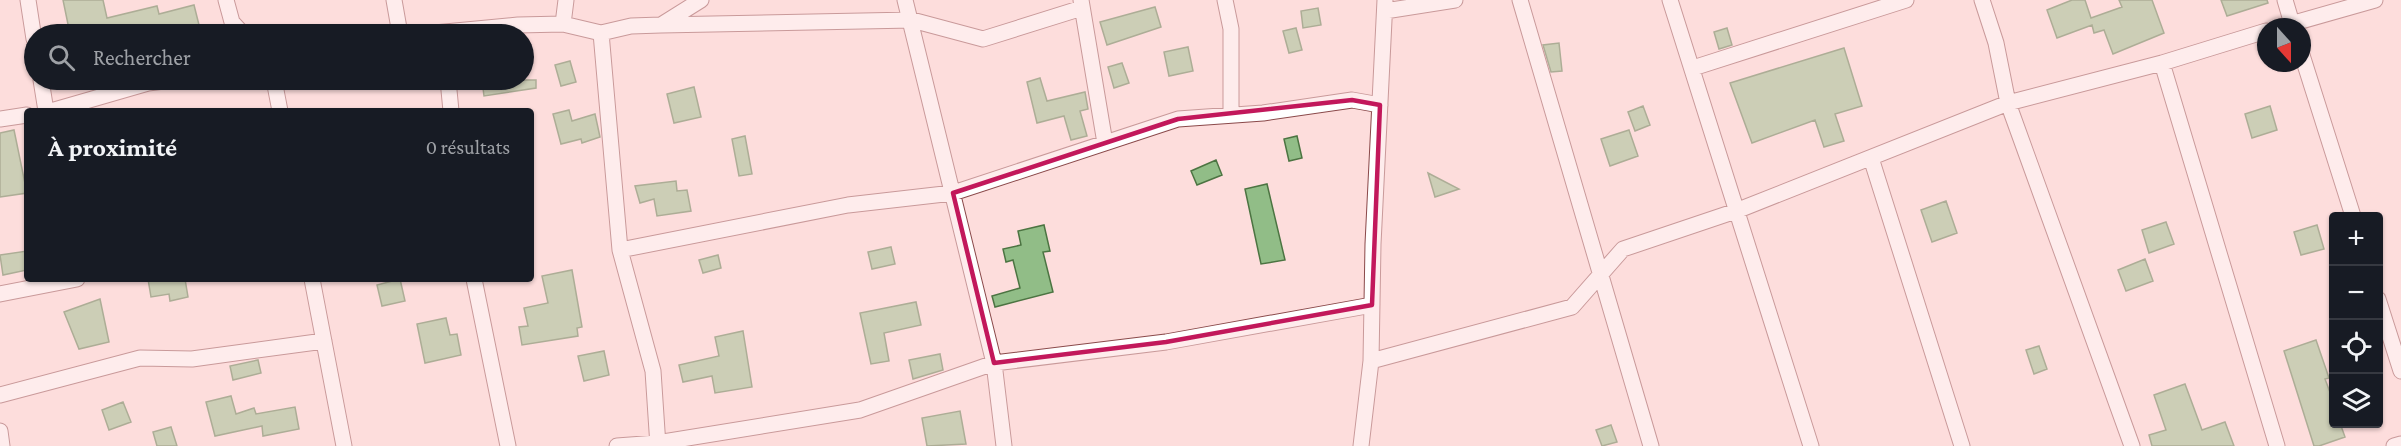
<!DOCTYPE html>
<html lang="fr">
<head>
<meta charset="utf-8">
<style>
	:root { --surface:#171b24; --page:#242831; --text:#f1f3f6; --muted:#9ea1a6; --line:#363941 }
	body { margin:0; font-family:"Crimson Pro",serif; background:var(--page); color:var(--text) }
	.controls { position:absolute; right:18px; bottom:18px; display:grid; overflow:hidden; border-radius:6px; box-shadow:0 2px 4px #0004 }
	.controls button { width:54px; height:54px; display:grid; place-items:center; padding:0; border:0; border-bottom:2px solid var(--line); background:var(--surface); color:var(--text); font:30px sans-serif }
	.compass { position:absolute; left:2257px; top:18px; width:54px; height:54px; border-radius:50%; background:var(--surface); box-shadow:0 2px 4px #0004; rotate:159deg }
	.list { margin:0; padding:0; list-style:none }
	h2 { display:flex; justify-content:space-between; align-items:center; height:78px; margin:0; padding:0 24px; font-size:26px }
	h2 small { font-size:20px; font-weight:400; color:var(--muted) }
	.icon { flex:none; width:33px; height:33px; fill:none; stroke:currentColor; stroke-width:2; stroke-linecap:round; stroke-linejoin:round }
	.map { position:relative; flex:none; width:2401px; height:446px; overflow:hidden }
	.search { position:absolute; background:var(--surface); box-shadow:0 2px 4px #0004; left:24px; top:24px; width:510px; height:66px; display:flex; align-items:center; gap:15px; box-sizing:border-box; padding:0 21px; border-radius:33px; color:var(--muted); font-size:22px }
	.panel { position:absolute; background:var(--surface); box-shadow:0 2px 4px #0004; left:24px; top:108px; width:510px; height:174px; border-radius:6px }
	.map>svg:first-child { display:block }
	.building { fill:#91bd87; stroke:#4c7442; stroke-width:1.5 }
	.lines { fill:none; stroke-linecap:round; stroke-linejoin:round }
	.minor-casing { stroke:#8a494a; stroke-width:17 }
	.minor { stroke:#fff; stroke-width:15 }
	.marked { fill:none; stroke:#c2185b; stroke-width:4.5; stroke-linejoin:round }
</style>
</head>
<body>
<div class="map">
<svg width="2401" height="446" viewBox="0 0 2401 446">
	<rect width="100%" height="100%" fill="#fddddc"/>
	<!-- building -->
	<path class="building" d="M63,0h40l4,18 50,-12 2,8 35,-9 6,24 -25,5 -3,-9 -44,9h-37l-2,-9 -20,4z
		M2072,0h13l6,18 31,-11 -3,-7h33l12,33 -51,21 -9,-24 -10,3 -2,-8 -35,13 -10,-28z
		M2221,0h46l1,3 -41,13z
		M1155,7l6,20 -54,18 -7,-23z
		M1318,8l3,17 -18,3 -2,-17z
		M1296,28l6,22 -13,3 -6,-22z
		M1727,28l5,17 -13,4 -5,-17z
		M1559,43l3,28 -11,1 -8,-27z
		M1188,47l5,24 -24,5 -5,-24z
		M1844,48l18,58 -27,8 9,27 -20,6 -9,-27 -63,23 -22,-60z
		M570,61l6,21 -15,4 -6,-21z
		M1122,63l7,20 -15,5 -6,-21z
		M1040,78l7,23 38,-9 3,17 -8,2 7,25 -16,4 -7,-24 -27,7 -10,-41z
		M482,80h54v8l-52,8z
		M694,87l7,30 -27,6 -7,-29z
		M1643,106l7,19 -15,6 -7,-19z
		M2270,106l7,24 -25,8 -7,-24z
		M569,110l3,11 23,-7 5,23 -18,6 -1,-4 -20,5 -8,-30z
		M14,130l13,63 -27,4v-64z
		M1629,130l9,26 -28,10 -9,-27z
		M745,136l7,38 -13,2 -7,-37z
		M1297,136l5,22 -13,3 -5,-22z
		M1216,160l6,15 -25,10 -6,-14z
		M1428,173l31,16 -24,8z
		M676,181l1,10 10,-1 4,21 -34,5 -3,-17 -14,4 -5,-17z
		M1267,184l18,76 -24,4 -16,-75z
		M1946,201l11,32 -25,9 -11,-32z
		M2166,222l8,22 -25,9 -7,-23z
		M1044,225l6,26 -7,1 10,40 -58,15 -3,-11 28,-8 -7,-28 -7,2 -3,-13 18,-4 -3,-14z
		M2317,225l7,24 -23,6 -7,-23z
		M891,247l4,17 -23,5 -4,-17z
		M27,251v19l-24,5 -3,-20z
		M718,255l3,13 -18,5 -4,-13z
		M2145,259l8,22 -27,10 -8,-21z
		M572,270l10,57 -5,1 1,8 -56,9 -3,-18 9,-1 -4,-18 24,-5 -6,-27z
		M148,279h37l3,18 -18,4 -1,-7 -18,3z
		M400,279l5,22 -23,5 -5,-21z
		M100,299l9,43 -30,7 -15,-37z
		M916,302l5,23 -37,8 5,28 -18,3 -11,-51z
		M446,318l4,17 7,-1 4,21 -36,8 -8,-39z
		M743,331l9,56 -37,6 -3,-17 -29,6 -4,-17 40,-9 -4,-19z
		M2316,340l13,38 -4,1 9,24v20h6l5,14 -26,9h-5l-30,-95z
		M2039,346l8,23 -13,5 -8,-24z
		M604,351l5,24 -25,6 -6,-25z
		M940,354l3,16 -30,9 -4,-19z
		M258,360l3,13 -28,7 -3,-14z
		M2185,384l17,46 23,-8 9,24h-82l-3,-11 17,-5 -12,-35z
		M231,396l5,18 18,-6 2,6 39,-7 4,22 -36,7 -1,-10 -47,10 -9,-34z
		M123,402l8,20 -22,8 -7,-20z
		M960,411l6,33 -39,2 -5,-28z
		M1611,425l6,17 -15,4 -6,-16z
		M171,427l6,19h-20l-4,-14z"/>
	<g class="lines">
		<!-- minor casing -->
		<g class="minor-casing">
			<path id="minor" d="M28,0l6,39
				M226,0l6,22 11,12
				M394,0l6,34
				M905,0l89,363 10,83
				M1081,0l24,143
				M1225,0l6,29v86
				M1520,0l131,446
				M1670,0l141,446
				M1982,0l14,43 12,60 124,343
				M2285,0l8,27
				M1385,11l70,-11
				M563,24l3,-24
				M661,25l251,-5 71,19 99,-31
				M2280,27l95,-27
				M601,33l19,217 33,121 5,75
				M424,34l94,-9 45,-1 38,9 30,-7 30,-1 40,-25
				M2302,55l51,161
				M2162,63l115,383
				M1693,68l213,-68
				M41,80l5,31
				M274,80l6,31
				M448,80l3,31
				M51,111l97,-28 24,-3
				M0,119l27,-4
				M1871,158l91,288
				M620,250l228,-45 105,-12 225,-74 85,-6 89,-13 28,5
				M312,279l32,167
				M474,279l34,167
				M0,294l77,-15
				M2378,299l23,72
				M1371,361l201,-54 51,-58 113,-38 272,-108 154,-40 104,-32
				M0,395l140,-37 52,1 132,-18
				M0,431l2,15
				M617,446l40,-3 203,-33 134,-47 172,-21 206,-37
				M1361,446l10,-85 2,-117 12,-244
				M2394,446l7,-2"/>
		</g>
		<!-- minor -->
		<use href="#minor" class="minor"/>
	</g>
	<!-- marked area -->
	<path d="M0 0H2401V446H0ZM1352,100l28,5 -8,200 -206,37 -172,21 -41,-170 225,-74z" fill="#fddddc" fill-opacity=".55" fill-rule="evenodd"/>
	<path class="marked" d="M1352,100l28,5 -8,200 -206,37 -172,21 -41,-170 225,-74z"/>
</svg>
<div class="controls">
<button>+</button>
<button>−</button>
<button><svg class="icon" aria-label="locate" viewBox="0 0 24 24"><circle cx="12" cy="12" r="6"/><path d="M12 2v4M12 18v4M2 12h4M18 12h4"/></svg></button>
<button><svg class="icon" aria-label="layers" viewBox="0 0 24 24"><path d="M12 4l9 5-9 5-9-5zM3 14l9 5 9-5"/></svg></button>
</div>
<svg class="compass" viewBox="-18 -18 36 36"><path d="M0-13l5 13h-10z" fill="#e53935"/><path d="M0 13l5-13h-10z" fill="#9ea1a6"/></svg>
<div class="search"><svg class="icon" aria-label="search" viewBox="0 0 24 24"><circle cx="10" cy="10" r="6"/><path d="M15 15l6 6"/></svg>Rechercher</div>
<section class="panel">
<h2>À proximité<small>0 résultats</small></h2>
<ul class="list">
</ul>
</section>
</div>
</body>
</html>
